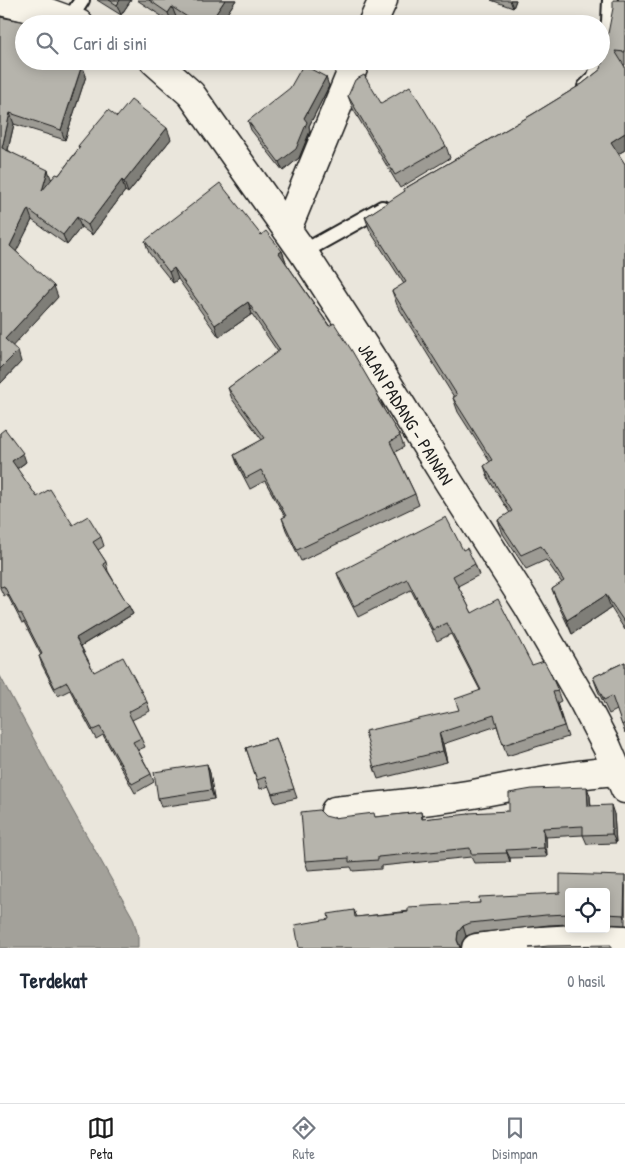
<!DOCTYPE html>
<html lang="id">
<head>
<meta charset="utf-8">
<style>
	:root { --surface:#fff; --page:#f6f6f7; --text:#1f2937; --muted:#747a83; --line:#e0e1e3; --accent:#1c1c1c }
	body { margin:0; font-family:"Patrick Hand",sans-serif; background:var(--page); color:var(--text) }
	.controls { position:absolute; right:15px; bottom:15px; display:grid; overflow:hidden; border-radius:5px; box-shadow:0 2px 12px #0003 }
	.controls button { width:45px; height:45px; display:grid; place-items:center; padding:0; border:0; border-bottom:1px solid var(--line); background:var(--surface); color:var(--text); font:25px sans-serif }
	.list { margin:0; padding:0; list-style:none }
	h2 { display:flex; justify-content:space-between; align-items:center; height:65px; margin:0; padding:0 20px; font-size:21px }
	h2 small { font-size:16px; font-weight:400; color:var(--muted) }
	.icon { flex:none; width:28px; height:28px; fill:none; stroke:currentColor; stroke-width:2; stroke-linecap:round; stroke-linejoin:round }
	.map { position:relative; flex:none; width:625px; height:948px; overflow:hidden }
	.search { position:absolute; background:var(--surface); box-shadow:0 2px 12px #0003; left:15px; right:15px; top:15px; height:55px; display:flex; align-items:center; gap:12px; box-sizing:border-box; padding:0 18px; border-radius:28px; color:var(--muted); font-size:19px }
	.sheet { height:155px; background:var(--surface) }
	nav { display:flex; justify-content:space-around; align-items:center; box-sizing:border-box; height:70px; border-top:1px solid var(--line); background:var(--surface); font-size:14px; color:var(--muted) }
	nav a { display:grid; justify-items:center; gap:2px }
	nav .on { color:var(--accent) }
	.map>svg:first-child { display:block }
	.water { fill:#a3a19a; stroke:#6d6c68 }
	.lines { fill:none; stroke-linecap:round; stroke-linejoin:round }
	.lane-casing { stroke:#1c1c1c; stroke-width:18 }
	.street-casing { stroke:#1c1c1c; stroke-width:31 }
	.highway-casing { stroke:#1c1c1c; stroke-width:31 }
	.lane { stroke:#f7f3e8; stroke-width:14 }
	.street { stroke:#f7f3e8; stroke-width:28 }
	.highway { stroke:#f7f3e8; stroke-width:28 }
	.wall { fill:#9d9b94; stroke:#1c1c1c }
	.shaded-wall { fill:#7f7e78; stroke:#1c1c1c }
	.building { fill:#b6b4ac; stroke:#1c1c1c }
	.labels { text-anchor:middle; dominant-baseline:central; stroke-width:4; stroke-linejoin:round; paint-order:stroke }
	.street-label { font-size:18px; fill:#1c1c1c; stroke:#f7f3e8 }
</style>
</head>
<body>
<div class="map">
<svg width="625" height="948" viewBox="0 0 625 948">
	<rect width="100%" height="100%" fill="#eae6dc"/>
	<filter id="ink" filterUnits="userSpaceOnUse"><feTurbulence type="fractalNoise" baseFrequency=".02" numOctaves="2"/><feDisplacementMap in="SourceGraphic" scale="10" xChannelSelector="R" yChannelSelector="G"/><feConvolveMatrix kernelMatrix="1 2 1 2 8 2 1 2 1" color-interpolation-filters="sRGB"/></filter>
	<g filter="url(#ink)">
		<!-- water -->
		<path class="water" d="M0,676l64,119 69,123 5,18v12h-138z"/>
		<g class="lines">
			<!-- lane casing -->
			<g class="lane-casing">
				<path id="lane" d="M69,20l13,-20
					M601,61l8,-40 1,-21
					M585,87l9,-9 7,-17
					M303,252l79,-44"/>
			</g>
			<!-- street casing -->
			<g class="street-casing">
				<path id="street" d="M372,24l11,-24
					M287,229l69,-168
					M335,811c44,-5 89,-9 132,-16 51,-9 100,-21 151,-24
					M476,948c49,-7 99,-11 149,-8"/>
			</g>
			<!-- highway casing -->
			<g class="highway-casing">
				<g id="highway">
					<path d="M0,1l46,11 33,12"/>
					<path id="s1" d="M154,61l37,33 112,158 70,108 77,124 78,122 55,95 24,46 18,42"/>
				</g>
			</g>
			<!-- lane -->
			<use href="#lane" class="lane"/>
			<!-- street -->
			<use href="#street" class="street"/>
			<!-- highway -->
			<use href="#highway" class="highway"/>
		</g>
		<!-- wall -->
		<path class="wall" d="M97,0h34l-10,15z
			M137,0h99l-16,24h-34l-10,-7 -4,6z
			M491,0h25l-3,8z
			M625,0v65h-1l1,2v83l-7,4 7,10v466l-14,-22 -39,26 -15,-32 -5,-13 10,-6 -16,-23 -20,9 -23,-35 -5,-14 12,-7 -21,-33 -5,-14 6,-4 -32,-50 -5,-14 1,-1 -57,-92 -5,-14 12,-7 -34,-53 -5,-14 40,-25 -1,-3 129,-75 49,-30 19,-15z
			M0,17l24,44 58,4 4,11 -21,64 -51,-16 -6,26 43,29 8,-4 20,-27 -1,-2 39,-29 54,22 -43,54 -3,-2 -33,44 -11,-8 -14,18 -35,-25 -16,31 42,46 -46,49 9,16 -21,22z
			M329,86l-20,40 1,5 -11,27 -16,13 -32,-41 -3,-9z
			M348,96l33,7 65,43 4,12 -50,30 -47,-79z
			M261,235l21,16 4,11v1l94,136 4,11 16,26 4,11 -9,5 20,42 4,11 -118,56 -15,-31 -4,-12 3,-1 -20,-36 -15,8 -12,-23 -4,-11 28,-15 -30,-41 -4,-11 50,-36 -26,-38 -33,23 -41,-58 -5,4 -24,-30 -4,-12z
			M0,433l26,29 -9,7 20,28 36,28 28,12 3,9 -6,4 8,12 2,9 25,43 -52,32 13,26 53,30 3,9 -18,9 9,18 4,9 -7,3 13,24 3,8 -19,11 -32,-58 -7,4 -26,-49 -12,6 -16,-31 -3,-9 2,-1 -17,-33 -2,1 -15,-29 -3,2 -4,-8z
			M463,550l12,14 4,11 -21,11 14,27 60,52 18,7 11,29 -4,2 11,34 -61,19 -10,-30 -54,18 4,18 -69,17 -4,-11 85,-58 21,-20 -29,-56 -14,7 -26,-51 -53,27 -17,-33 -4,-11z
			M625,662v71l-8,-23 -8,4 -11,-23 -5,-14z
			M276,738l21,60 -22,5 -6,-17 -9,3 -14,-41z
			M207,764l3,9 4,26 -53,8 -3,-9z
			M590,796l1,10 23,8 2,29 -29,1 -4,-9 -37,2 1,20 -37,1v4l-36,1 -3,-6 -90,9v3l-28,2 -2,-4 -43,3 -3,-9 28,-43 43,-1 45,-5 2,7 86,-8z
			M625,876v49l-19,-1v-32h-37v32l-20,1 -75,8 -8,3 -4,6 -133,-23 25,-9 3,7 123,-14 80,-10z"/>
		<!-- shaded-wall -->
		<path class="shaded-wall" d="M120,0h11l-10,15 -4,-10z
			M225,0h11l-16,24h-11z
			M510,0h6l-3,8z
			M172,7l4,10 -4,6 -4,-10z
			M82,65l4,11 -21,64 -4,-10z
			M326,77l3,9 -20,40 1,5 -11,27 -16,13 -4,-9 25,-44z
			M10,113l4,11 -8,34 -4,-10z
			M167,128l4,11 -43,54 -4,-11z
			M625,133v17l-9,5 -5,-13z
			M48,170l4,11 -10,10z
			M122,180l3,11 -33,44 -4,-10z
			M28,209l4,11 -18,36 -4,-10z
			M77,217l4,10 -14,18 -4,-10z
			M282,251l4,11 -3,3 -4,-12z
			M174,268l4,11 -5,4 -4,-11z
			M54,286l4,11 -49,53 -4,-11z
			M248,302l4,12 -33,23 -4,-12z
			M18,351l3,11 -21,22v-15z
			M23,453l3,9 -11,8 -3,-9z
			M606,595l5,13 -39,26 -5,-14z
			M129,606l4,8 -54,33 -3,-9z
			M439,733l4,11 4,18 -4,-11z
			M207,764l3,9 4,26 -3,-9z
			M587,787l3,9 1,19 -3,-9z
			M611,805l3,9 2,29 -4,-9z
			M543,828l3,9 1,20 -3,-9z
			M506,850l4,8v4z
			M625,885v33l-1,-3z
			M463,926l3,10 -4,6 -1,6 -4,-8 1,-8z"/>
		<!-- building -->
		<path class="building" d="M109,0h11l-3,5z
			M149,0h76l-16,24h-11l-26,-17 -4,6z
			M613,0h12v52l-10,-1 10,16v66l-14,9 14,22v459l-19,-28 -39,25 -15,-31 12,-8 -23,-35 -20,9 -23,-35 14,-9 -28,-45 8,-6 -39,-62 4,-3 -65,-104 14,-9 -41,-65 40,-26 -1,-2 129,-75 49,-30 19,-15 12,-61z
			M0,17l26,5 2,2h-4v37h46l12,4 -21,65 -51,-17 -8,35 46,22 -6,21 14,-17 3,1 21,-28 -2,-1 30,-36 9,7 14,-17 36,28 -43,54 -2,-2 -34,45 -11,-8 -14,18 -35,-26 -18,37 44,40 -49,53 13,12 -18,18z
			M303,65l23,12 -22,41 3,4 -11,27 -17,13 -31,-41 42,-33z
			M364,75l17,28 29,-17 36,60 -51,29 -47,-79 7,-16z
			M220,183l41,52 5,-4 16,20 -3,2 50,73 5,-3 18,28 28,48 -2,1 22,36 -10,6 25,52 -118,56 -15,-32 4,-2 -25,-46 -15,8 -12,-23 31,-17 -37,-50 52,-38 -32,-48 -33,23 -41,-57 -5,4 -24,-31z
			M5,429l18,24 -11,8 25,36 13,-8 23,36 15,-9 13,21 -8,5 13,20 -3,2 26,42 -53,32 18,34 29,-15 24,45 -19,10 13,26 -8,4 18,32 -19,10 -32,-57 -7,3 -26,-48 -12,6 -16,-32 3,-2 -21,-41 -2,1 -15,-28 -3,1 -1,-1v-153z
			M446,517l17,33 4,-2 8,16 -22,12 19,37 26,-14 34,66 12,-4 6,11 8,19 -5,1 11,34 -61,19 -9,-30 -55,18 4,18 -69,17 -9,-37 94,-21 -4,-11 26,-9 -34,-67 -14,7 -26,-51 -53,27 -17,-33z
			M625,662v61l-3,2 -10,-29 -8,4 -11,-23z
			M276,738l18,51 -22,5 -7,-17 -8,3 -11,-32z
			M207,764l4,26 -53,8 -4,-26z
			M587,787l1,19 23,-1 1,29 -29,1v-9l-40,2 1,20 -38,2 1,3 -36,1 -1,-6 -92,9v3l-29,2v-4l-44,3 -4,-49 18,-2 6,6 8,2 41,-5 1,4 46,-5 1,7 47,-5v-1l40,-2v-18l23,-4z
			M560,874l65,2 -1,39 -18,-1v-22h-37v22l-23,1 -76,8 -7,3 -5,6 -1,8 3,8h-161l-4,-23 34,-6 -1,-5 26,-4 1,7 53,-5v-5l72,-4 -1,-6 81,-4z
			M611,945v3h-82l19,-2z"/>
	</g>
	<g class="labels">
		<!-- street labels -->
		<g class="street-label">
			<text stroke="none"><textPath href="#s1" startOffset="435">JALAN PADANG - PAINAN</textPath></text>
		</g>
	</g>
</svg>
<div class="controls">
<button><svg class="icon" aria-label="locate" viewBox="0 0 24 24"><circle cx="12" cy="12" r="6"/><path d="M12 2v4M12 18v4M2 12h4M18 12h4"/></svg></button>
</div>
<div class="search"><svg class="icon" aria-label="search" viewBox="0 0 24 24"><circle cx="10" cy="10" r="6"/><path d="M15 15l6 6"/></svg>Cari di sini</div>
</div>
<section class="sheet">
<h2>Terdekat<small>0 hasil</small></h2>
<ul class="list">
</ul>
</section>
<nav>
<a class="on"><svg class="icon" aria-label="map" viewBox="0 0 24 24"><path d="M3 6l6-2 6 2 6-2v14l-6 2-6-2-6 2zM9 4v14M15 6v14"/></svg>Peta</a>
<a><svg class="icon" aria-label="directions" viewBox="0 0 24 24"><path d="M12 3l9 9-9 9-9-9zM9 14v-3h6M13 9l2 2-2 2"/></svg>Rute</a>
<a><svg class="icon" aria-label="saved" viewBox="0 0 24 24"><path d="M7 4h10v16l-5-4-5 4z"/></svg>Disimpan</a>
</nav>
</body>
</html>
